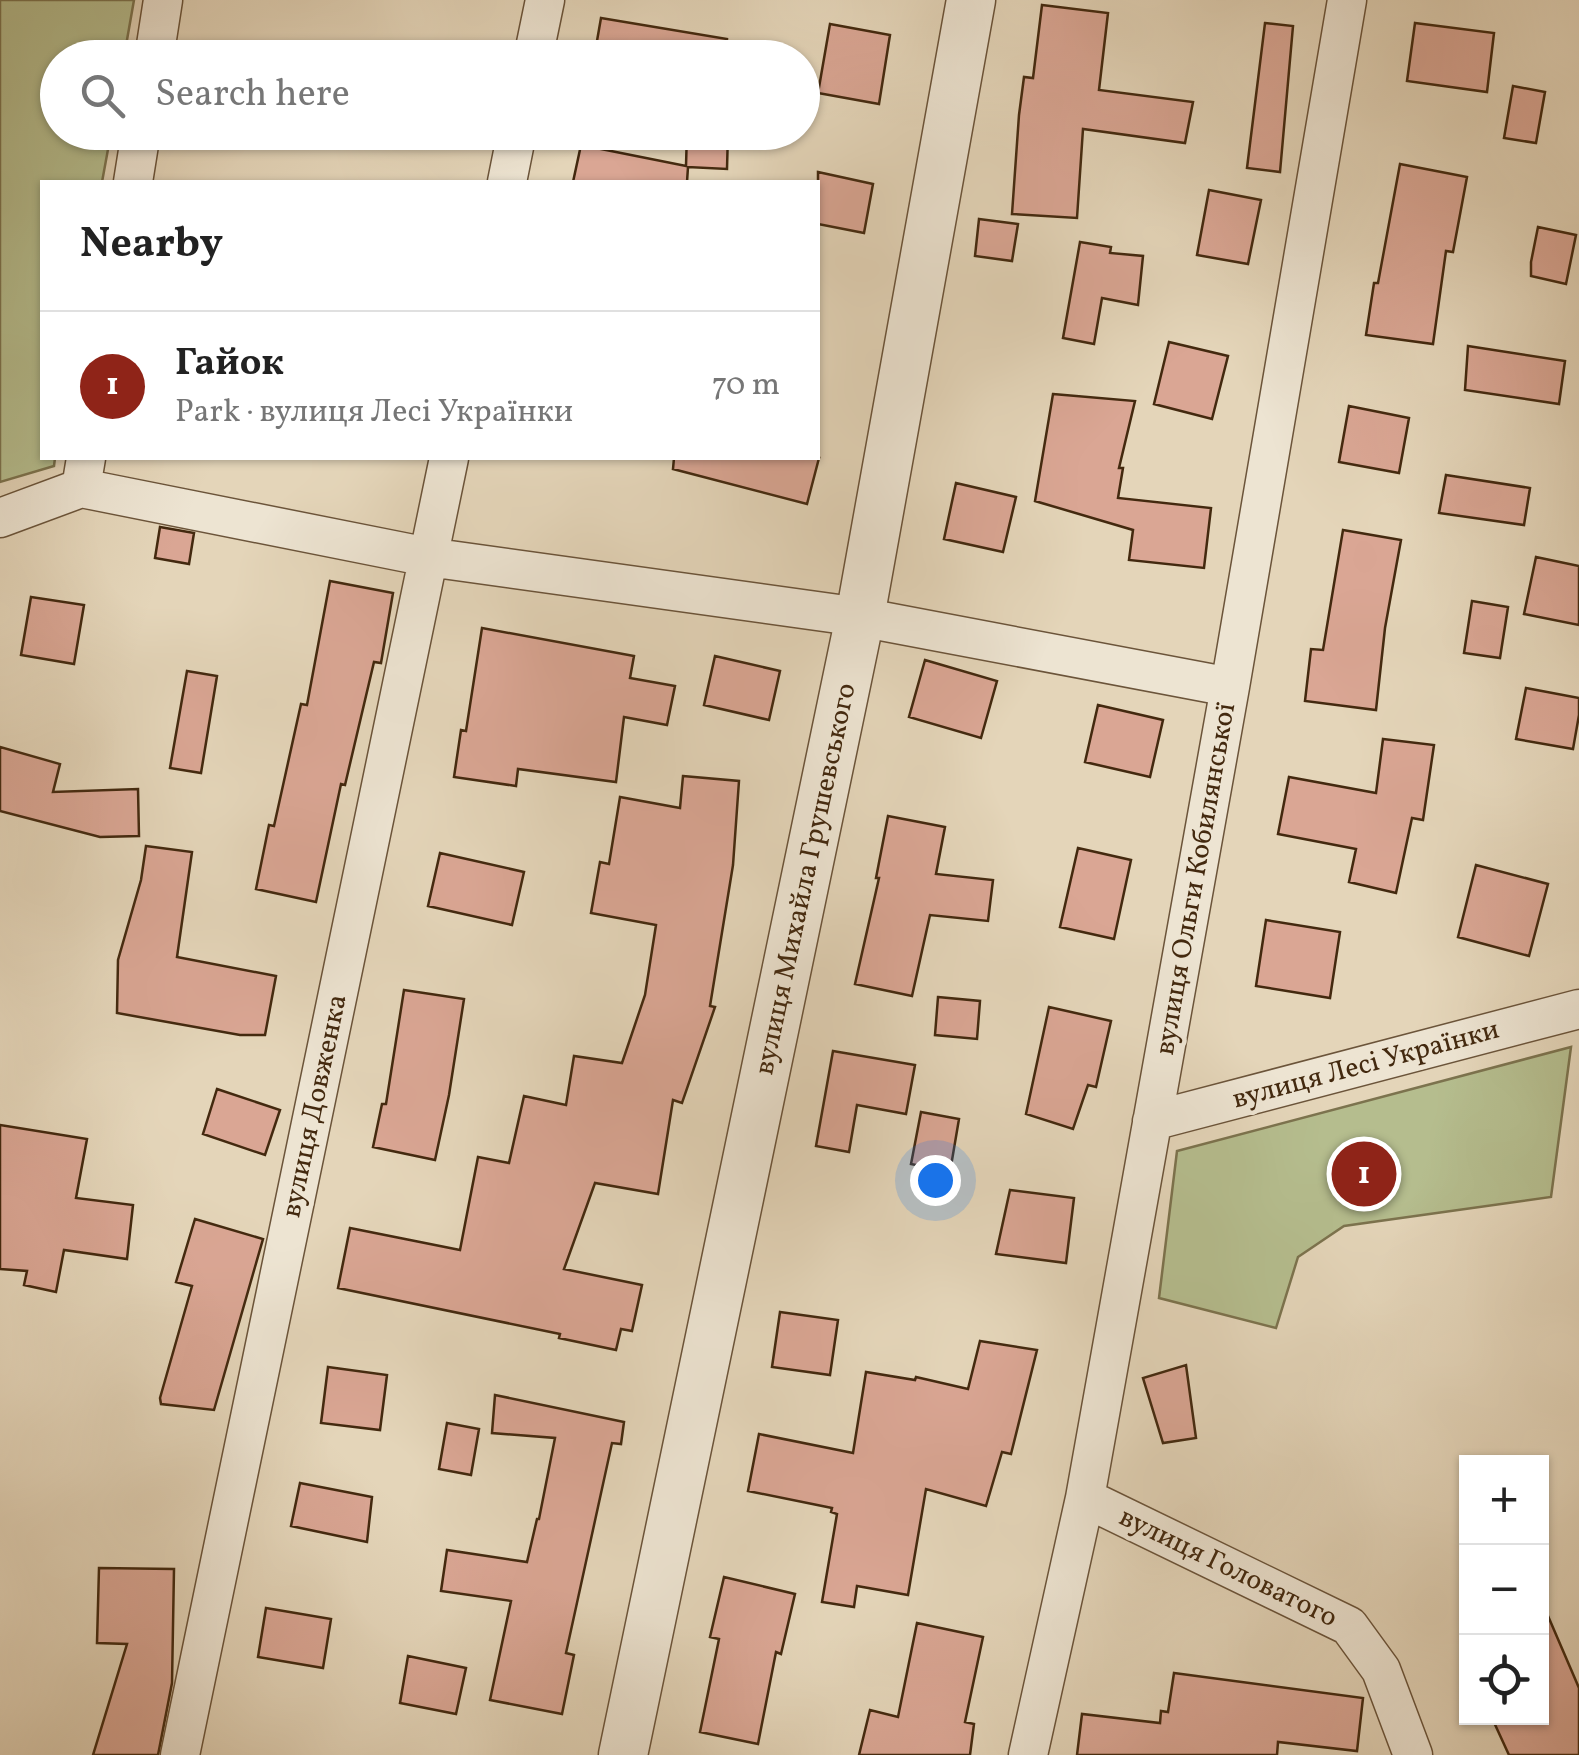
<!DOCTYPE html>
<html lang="en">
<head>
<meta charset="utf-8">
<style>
	:root { --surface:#fff; --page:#f6f6f6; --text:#222; --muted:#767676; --line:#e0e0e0; --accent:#8f2418 }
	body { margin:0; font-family:Vollkorn,serif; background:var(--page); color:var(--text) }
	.controls { position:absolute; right:30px; bottom:30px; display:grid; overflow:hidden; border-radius:0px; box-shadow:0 2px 8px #0004 }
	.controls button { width:90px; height:90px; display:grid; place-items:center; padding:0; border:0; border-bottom:2px solid var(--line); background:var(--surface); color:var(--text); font:50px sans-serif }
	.you { position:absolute; left:935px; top:1180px; width:35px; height:35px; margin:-25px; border:8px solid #fff; border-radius:50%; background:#1a73e8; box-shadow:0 0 0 15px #1a73e833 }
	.badge { display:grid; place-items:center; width:65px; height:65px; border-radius:50%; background:var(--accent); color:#fff; font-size:32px; font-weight:700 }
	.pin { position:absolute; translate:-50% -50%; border:5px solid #fff; box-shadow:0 2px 10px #0006 }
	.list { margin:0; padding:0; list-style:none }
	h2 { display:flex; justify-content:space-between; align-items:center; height:130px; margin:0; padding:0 40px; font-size:42px }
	h2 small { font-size:32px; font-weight:400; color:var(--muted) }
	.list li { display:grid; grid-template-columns:65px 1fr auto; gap:30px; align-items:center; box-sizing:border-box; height:150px; padding:0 40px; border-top:2px solid var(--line) }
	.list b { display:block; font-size:38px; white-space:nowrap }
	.list p { margin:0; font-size:32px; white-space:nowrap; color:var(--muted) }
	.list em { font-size:32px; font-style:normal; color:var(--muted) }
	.icon { flex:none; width:55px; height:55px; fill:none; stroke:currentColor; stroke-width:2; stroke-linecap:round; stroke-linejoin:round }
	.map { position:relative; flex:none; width:1579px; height:1755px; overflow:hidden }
	.search { position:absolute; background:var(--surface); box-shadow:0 2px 8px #0004; left:40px; top:40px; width:780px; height:110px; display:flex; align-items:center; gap:25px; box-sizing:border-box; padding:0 35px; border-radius:55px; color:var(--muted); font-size:38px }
	.panel { position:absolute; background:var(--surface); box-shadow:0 2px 8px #0004; left:40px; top:180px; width:780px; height:280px; border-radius:0px }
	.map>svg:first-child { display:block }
	.green { fill:#b5bd8e; stroke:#7c734e; stroke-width:2.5 }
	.building { fill:#daa694; stroke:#43290f; stroke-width:2.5 }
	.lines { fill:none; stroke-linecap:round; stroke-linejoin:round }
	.minor-casing { stroke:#6b543a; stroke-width:41 }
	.tertiary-casing { stroke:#6b543a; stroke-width:51 }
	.minor { stroke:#ede4d2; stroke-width:38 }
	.tertiary { stroke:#ede4d2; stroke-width:48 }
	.labels { text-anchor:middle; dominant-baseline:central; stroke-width:9; stroke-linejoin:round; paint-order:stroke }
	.street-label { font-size:28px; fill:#43290f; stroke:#ede4d2 }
</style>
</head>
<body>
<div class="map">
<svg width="1579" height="1755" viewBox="0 0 1579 1755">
	<rect width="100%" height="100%" fill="#e4d5b9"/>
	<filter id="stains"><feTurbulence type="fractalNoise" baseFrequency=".002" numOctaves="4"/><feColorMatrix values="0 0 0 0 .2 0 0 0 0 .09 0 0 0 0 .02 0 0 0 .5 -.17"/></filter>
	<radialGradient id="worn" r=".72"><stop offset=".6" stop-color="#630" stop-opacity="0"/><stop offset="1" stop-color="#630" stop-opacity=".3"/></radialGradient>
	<!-- green -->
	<path class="green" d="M0,0h134l-10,57 -66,1v74l53,1 -9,49h-60v276h13l-1,8 -54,16z
		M1571,1047l-20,150 -207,29 -46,31 -22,71 -117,-30 18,-147z"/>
	<!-- building -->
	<path class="building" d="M1042,5l66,8 -9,77 94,12 -8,41 -102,-14 -6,89 -65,-4 7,-99 5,-38 9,1z
		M601,18l126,21 -1,19h-132z
		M1265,23l28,3 -13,146 -33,-4z
		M1415,23l79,10 -7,59 -80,-11z
		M830,24l60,11 -11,69 -61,-11z
		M1513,86l32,6 -9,51 -32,-5z
		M687,132h41l-1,37 -39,-2 -1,15h-114l8,-37 105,21z
		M1400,164l67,13 -14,75 -7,-1 -13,93 -67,-9 8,-52h4z
		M818,172l55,12 -9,49 -46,-9z
		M1209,190l52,10 -13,64 -51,-9z
		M979,219l39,5 -6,37 -37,-5z
		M1538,227l38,8 -10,49 -35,-8v-14z
		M1080,242l31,5 -1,6 33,3 -5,49 -36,-7 -8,46 -31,-6z
		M1169,342l59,14 -16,63 -58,-15z
		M1468,346l97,15 -6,43 -94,-14z
		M1053,394l82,7 -16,67h4l-5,30 93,10 -7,60 -75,-8 4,-30 -98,-29z
		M1349,406l60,12 -10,55 -60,-11z
		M674,458h145l-12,46 -134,-35z
		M1446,475l84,13 -6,37 -85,-12z
		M956,483l60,14 -13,55 -59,-13z
		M160,527l34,6 -5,31 -34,-6z
		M1343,530l58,10 -16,88 -9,82 -71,-9 6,-52 12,1z
		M1536,557l43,9v59l-55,-11z
		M330,581l63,12 -12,70 -7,-1 -29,123 -4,-1 -25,118 -60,-13 13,-64 5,1 27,-122 6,1z
		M31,597l53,8 -10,59 -53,-9z
		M1472,601l36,6 -8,51 -36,-5z
		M482,628l152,28 -4,22 45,8 -8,39 -43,-8 -8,65 -98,-13 -2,17 -62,-9 7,-47 5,1z
		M715,656l65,15 -11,49 -65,-15z
		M925,660l72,21 -16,57 -72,-21z
		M187,671l30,5 -16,97 -31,-5z
		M1526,688l53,10v17l-6,34 -57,-10z
		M1098,705l65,15 -13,57 -65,-15z
		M1383,739l51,6 -11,75 -11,-2 -16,75 -47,-11 7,-33 -78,-15 11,-57 87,16z
		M0,747l60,17 -7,28 85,-3 1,47 -39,1 -100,-26z
		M683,776l56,5 -6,84 -23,141 5,1 -33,96 -9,-3 -15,94 -63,-11 -31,86 78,16 -10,46 -11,-2 -5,21 -57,-12 1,-4 -222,-46 12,-60 110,22 18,-93 31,6 15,-67 42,9 8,-49 48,7 23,-68 11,-70 -65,-12 9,-51 9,2 11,-67 60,11z
		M888,816l57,11 -9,47 57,6 -5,41 -58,-6 -18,81 -57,-12 24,-106h-3z
		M146,846l46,6 -15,105 99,19 -11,59h-25l-123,-22 1,-53 23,-80z
		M1078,848l53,12 -17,79 -54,-12z
		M440,853l84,19 -12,53 -84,-19z
		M1476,865l72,19 -19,72 -71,-19z
		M1266,920l74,12 -10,66 -74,-12z
		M404,990l60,9 -15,96 -14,65 -62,-13 9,-43h4z
		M938,997l42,4 -3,38 -42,-4z
		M1049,1007l62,14 -15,66 -8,-2 -15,44 -47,-15z
		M833,1051l82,14 -9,49 -49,-9 -8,47 -33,-6z
		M217,1089l63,21 -15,45 -62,-21z
		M921,1112l38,7 -9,53 -39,-8z
		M0,1125l87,14 -11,59 57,7 -6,54 -63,-9 -8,42 -32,-7 3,-14 -27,-2z
		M1010,1190l64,8 -8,65 -70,-9z
		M195,1219l68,20 -49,171 -53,-6 -1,-6 32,-112 -16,-4z
		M780,1312l58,8 -8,55 -58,-8z
		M980,1341l57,9 -26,104 -9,-2 -16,54 -60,-17 -18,106 -51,-9 -3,21 -32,-5 15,-88 -6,-2 1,-4 -84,-17 11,-57 94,19 13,-81 49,8 1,-3 52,12z
		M1186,1365l10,73 -33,5 -20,-65z
		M328,1367l59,8 -7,55 -59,-7z
		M495,1395l129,27 -3,22 -9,-1 -46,210 8,2 -12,59 -72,-14 21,-99 -70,-10 6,-41 80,12 10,-43h2l16,-81 -63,-5z
		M447,1423l32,6 -8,46 -32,-6z
		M300,1483l72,14 -5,45 -76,-16z
		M99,1568l75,1 -2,114 -14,72h-65l34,-111 -30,-1z
		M724,1577l71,17 -14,60 -5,-2 -18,92 -58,-12 19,-93 -9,-2z
		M1542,1602l37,86v67h-70l-17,-37h50z
		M266,1608l65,11 -8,49 -65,-11z
		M917,1623l66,14 -18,85 9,2 -4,31h-111l11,-45 28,7z
		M408,1656l58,12 -10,46 -56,-11z
		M1174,1673l189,25 -6,53 -79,-9 -1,13h-200l5,-41 78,9 1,-12 7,1z"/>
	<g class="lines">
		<!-- minor casing -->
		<g class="minor-casing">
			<path id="minor" d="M154,58l9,-58
				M533,58l12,-58
				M133,182l8,-50
				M507,182l10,-50
				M81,488l347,69 432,60 370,70
				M0,518l81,-30 5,-30
				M1152,1121l427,-112
				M1085,1498l264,128 32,44 32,85
				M180,1755l269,-1297
				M1028,1755l57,-257 145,-811 117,-687"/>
		</g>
		<!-- tertiary casing -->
		<g class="tertiary-casing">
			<path id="tertiary" d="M623,1755l237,-1138 111,-617"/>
		</g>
		<!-- minor -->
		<use href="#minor" class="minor"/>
		<!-- tertiary -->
		<use href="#tertiary" class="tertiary"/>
	</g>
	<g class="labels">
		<!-- street labels -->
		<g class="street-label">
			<text transform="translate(806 879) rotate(-78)">вулиця Михайла Грушевського</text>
			<text transform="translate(1196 879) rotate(-80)">вулиця Ольги Кобилянської</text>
			<text transform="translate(1366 1065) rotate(-15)">вулиця Лесі Українки</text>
			<text transform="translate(315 1106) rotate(-78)">вулиця Довженка</text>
			<text transform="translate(1228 1568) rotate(26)">вулиця Головатого</text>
		</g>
	</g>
	<rect width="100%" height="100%" filter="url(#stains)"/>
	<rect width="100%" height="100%" fill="url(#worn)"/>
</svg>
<div class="controls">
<button>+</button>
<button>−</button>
<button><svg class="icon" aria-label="locate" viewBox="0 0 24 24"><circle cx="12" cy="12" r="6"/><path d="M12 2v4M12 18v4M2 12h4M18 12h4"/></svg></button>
</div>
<div class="you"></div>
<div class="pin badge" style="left:1364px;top:1174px">1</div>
<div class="search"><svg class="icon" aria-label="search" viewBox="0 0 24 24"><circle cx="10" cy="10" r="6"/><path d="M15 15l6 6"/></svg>Search here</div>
<section class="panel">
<h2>Nearby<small></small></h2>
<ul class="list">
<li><span class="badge">1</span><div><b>Гайок</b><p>Park · вулиця Лесі Українки</p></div><em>70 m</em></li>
</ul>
</section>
</div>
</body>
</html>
